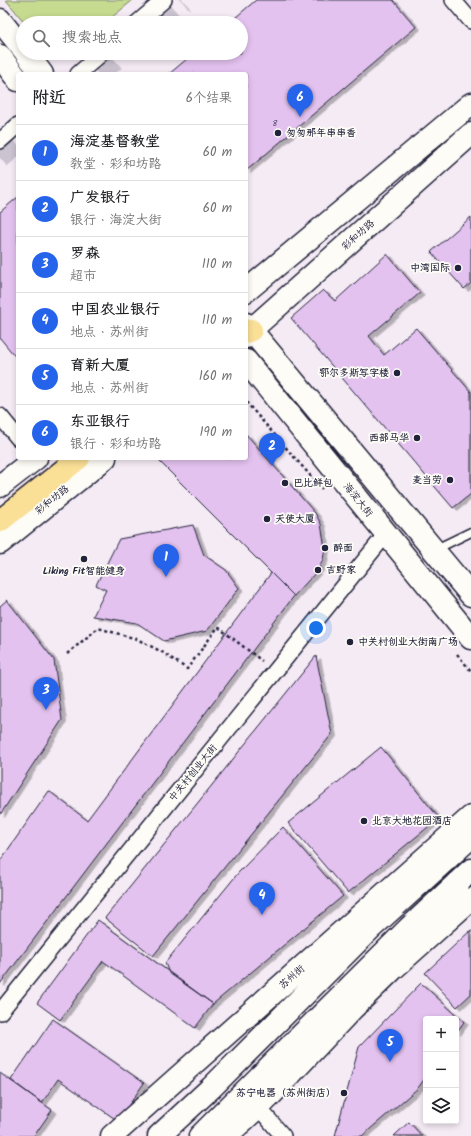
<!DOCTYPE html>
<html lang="zh">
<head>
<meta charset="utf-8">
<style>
	:root { --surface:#fff; --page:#f2f2f2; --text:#202124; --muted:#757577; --line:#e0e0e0; --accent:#2563eb }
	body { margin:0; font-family:Kalam,"LXGW WenKai TC",sans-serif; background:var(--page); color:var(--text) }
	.controls { position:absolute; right:12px; bottom:12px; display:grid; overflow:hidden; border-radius:4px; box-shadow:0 2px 6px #0003 }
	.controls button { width:36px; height:36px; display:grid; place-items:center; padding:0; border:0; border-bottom:1px solid var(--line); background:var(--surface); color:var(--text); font:20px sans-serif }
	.you { position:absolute; left:316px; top:628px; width:14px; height:14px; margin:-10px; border:3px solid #fff; border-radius:50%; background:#1a73e8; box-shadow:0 0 0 6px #1a73e833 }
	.badge { display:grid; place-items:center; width:26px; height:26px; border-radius:50%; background:var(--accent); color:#fff; font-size:13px; font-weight:700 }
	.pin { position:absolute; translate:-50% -33px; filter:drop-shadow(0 1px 2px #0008) }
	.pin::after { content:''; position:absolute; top:21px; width:14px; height:12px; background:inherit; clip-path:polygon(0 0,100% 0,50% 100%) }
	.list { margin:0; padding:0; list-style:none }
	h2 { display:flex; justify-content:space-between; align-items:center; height:52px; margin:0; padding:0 16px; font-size:17px }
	h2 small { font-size:13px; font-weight:400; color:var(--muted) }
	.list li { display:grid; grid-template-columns:26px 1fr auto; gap:12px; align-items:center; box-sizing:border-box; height:56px; padding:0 16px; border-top:1px solid var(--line) }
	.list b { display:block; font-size:15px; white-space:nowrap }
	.list p { margin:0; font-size:13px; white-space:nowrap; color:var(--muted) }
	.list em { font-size:13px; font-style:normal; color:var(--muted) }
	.icon { flex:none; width:22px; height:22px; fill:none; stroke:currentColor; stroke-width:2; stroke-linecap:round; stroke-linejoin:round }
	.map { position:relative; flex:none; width:471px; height:1136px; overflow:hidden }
	.search { position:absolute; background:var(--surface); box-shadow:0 2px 6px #0003; left:16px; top:16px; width:232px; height:44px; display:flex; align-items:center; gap:10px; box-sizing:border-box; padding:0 14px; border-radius:22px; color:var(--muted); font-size:15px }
	.panel { position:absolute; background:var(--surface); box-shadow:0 2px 6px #0003; left:16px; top:72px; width:232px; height:388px; border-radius:4px }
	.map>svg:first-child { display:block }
	.green { fill:#c6db90; stroke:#747e66 }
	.building { fill:#e3c2ef; stroke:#22223b; filter:url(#shadow) }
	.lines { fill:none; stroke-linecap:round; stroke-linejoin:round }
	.secondary-tunnel { stroke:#cbc3d0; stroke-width:22; stroke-dasharray:22 11; stroke-linecap:butt }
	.lane-casing { stroke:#22223b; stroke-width:11 }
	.street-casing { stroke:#22223b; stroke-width:18 }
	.secondary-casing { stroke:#22223b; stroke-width:25 }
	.highway-casing { stroke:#22223b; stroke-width:25 }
	.path { stroke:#22223b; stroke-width:2.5; stroke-dasharray:3 3; stroke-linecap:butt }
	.lane { stroke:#fdfcf7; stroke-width:8 }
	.street { stroke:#fdfcf7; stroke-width:15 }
	.secondary { stroke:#fdfcf7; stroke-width:22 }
	.highway { stroke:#fadf96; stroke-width:22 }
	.poi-dot { fill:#22223b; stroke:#fdfcf7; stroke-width:1.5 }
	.labels { text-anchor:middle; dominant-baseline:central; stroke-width:3.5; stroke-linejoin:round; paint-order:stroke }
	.number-label { font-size:8px; fill:#524a68 }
	.poi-label { font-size:10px; font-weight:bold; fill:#22223b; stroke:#fdfcf7; text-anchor:start }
	.street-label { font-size:10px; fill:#22223b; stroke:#fdfcf7 }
</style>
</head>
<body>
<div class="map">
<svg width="471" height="1136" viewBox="0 0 471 1136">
	<defs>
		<filter id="shadow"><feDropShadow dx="4.5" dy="2.5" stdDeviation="0" flood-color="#0004"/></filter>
	</defs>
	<rect width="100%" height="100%" fill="#f5ebf5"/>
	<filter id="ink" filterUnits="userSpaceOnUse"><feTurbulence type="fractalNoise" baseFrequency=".025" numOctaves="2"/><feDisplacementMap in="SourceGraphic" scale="8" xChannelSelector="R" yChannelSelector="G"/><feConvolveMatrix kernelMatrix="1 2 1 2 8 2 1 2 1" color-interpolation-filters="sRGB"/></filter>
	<g filter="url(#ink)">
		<!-- green -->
		<path class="green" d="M6,0h127l-28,23h-80z"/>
		<!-- building -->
		<path class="building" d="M256,0h137l23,27 -170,144v-97h-77l25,-21h47v-30h-12z
			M18,197v163l-18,-22v-126z
			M471,217v66l-7,6 -33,-37z
			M387,254l33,39 -51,43 15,19 32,-27 55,64v102l-18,14 -162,-190 32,-28 12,11z
			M246,434l69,79 6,11 4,24 -2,12 -5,10 -24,26 -138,-138h90z
			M193,525l11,30 22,15 13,18 -32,43 -43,10 -27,-18 -44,-7 13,-26 -10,-5 23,-46z
			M271,573l23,23 -294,388v-123l49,-70 38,29z
			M7,600l47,60 8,60 -62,95v-209z
			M316,656l16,78 -179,222 -48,-38z
			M381,747l58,71 -91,75 -60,-70z
			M283,827l60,69 -130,108 -44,-31 -4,-10 74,-91z
			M98,920l115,84 -18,24 -92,-67 -43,59 -23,-17z
			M471,930v64l-14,13 -32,-34z
			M421,983l43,39 -8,11v-14h-30v58l-8,11 -56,48h-27l24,-89z
			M53,1019l91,64 -26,38 -60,-42 -16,24 -31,-23z
			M0,1073l52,37 -18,26h-34z
			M409,1122l13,14h-28z"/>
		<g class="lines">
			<!-- secondary-tunnel -->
			<path class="secondary-tunnel" d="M157,23l26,-23
				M98,74l24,-21
				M0,158l18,-15"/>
			<!-- lane casing -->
			<g class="lane-casing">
				<path id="lane" d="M434,550l37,-18"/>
			</g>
			<!-- street casing -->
			<g class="street-casing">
				<path id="street" d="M453,0l18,21
					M137,23l27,-23
					M78,74l24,-21
					M0,141l18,-16
					M0,416l18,22
					M0,1012l386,-478
					M252,1100l31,36"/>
			</g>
			<!-- secondary casing -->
			<g class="secondary-casing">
				<path id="secondary" d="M0,20l23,29
					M26,53l16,21
					M0,56l18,24
					M246,291l225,-187
					M246,324l225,271
					M246,337l5,-7 220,-196
					M246,361l225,277
					M0,486l36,-28
					M0,543l105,-85
					M112,1136l359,-319
					M159,1136l52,-48 161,-161 99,-90
					M200,1136l209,-208 62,-58
					M226,1136l42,-38 84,-89 42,-41 77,-69"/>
			</g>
			<!-- highway casing -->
			<g class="highway-casing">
				<path id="highway" d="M246,332l5,-2
					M0,521l79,-63"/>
			</g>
			<!-- path -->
			<path class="path" d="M246,402l76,87
				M67,654l31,-26 39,11 25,13 25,17 31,-42 44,34
				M457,654l14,17"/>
			<!-- lane -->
			<use href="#lane" class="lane"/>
			<!-- street -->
			<use href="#street" class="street"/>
			<!-- secondary -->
			<use href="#secondary" class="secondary"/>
			<!-- highway -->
			<use href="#highway" class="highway"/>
		</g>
	</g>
	<!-- markers -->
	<g class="poi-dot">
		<circle cx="278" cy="133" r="4"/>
		<circle cx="458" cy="268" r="4"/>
		<circle cx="397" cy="373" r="4"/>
		<circle cx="417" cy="438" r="4"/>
		<circle cx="450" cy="480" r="4"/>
		<circle cx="285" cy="483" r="4"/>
		<circle cx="267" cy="519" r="4"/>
		<circle cx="325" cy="548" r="4"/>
		<circle cx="84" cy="559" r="4"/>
		<circle cx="318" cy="570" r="4"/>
		<circle cx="350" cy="642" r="4"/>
		<circle cx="364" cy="821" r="4"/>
		<circle cx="344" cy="1093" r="4"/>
	</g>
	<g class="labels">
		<!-- number labels -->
		<g class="number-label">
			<text x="275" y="123">8</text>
		</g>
		<!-- poi labels -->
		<g class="poi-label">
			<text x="286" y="133">匆匆那年串串香</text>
			<text x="450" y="268" text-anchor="end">中湾国际</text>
			<text x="389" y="373" text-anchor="end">鄂尔多斯写字楼</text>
			<text x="409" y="438" text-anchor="end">西部马华</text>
			<text x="442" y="480" text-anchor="end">麦当劳</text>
			<text x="293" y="483">巴比鲜包</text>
			<text x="275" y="519">天使大厦</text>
			<text x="333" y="548">醉面</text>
			<text x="326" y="570">吉野家</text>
			<text x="84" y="571" text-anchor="middle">Liking Fit智能健身</text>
			<text x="358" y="642">中关村创业大街南广场</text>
			<text x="372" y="821">北京大地花园酒店</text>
			<text x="336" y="1093" text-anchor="end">苏宁电器（苏州街店）</text>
		</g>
		<!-- street labels -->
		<g class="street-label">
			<text transform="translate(358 235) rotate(-42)">彩和坊路</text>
			<text transform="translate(52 500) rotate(-39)">彩和坊路</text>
			<text transform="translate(358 500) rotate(51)">海淀大街</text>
			<text transform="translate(193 773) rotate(-51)">中关村创业大街</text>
			<text transform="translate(292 977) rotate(-42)">苏州街</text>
		</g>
	</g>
</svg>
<div class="controls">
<button>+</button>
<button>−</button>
<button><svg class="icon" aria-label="layers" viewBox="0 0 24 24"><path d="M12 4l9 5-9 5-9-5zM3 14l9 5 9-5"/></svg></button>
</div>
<div class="you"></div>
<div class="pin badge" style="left:166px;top:577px">1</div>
<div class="pin badge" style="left:272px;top:466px">2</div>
<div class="pin badge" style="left:46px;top:710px">3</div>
<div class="pin badge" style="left:262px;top:915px">4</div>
<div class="pin badge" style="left:390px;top:1062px">5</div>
<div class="pin badge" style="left:300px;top:117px">6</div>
<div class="search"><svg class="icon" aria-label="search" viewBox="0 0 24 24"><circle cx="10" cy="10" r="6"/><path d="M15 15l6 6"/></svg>搜索地点</div>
<section class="panel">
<h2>附近<small>6个结果</small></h2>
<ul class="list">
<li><span class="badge">1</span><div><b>海淀基督教堂</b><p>教堂 · 彩和坊路</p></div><em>60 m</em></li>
<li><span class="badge">2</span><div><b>广发银行</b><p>银行 · 海淀大街</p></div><em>60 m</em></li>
<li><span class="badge">3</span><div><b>罗森</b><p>超市</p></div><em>110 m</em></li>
<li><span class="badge">4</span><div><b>中国农业银行</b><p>地点 · 苏州街</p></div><em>110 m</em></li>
<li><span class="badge">5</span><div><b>育新大厦</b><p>地点 · 苏州街</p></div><em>160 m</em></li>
<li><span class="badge">6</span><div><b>东亚银行</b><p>银行 · 彩和坊路</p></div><em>190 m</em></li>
</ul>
</section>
</div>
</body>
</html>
